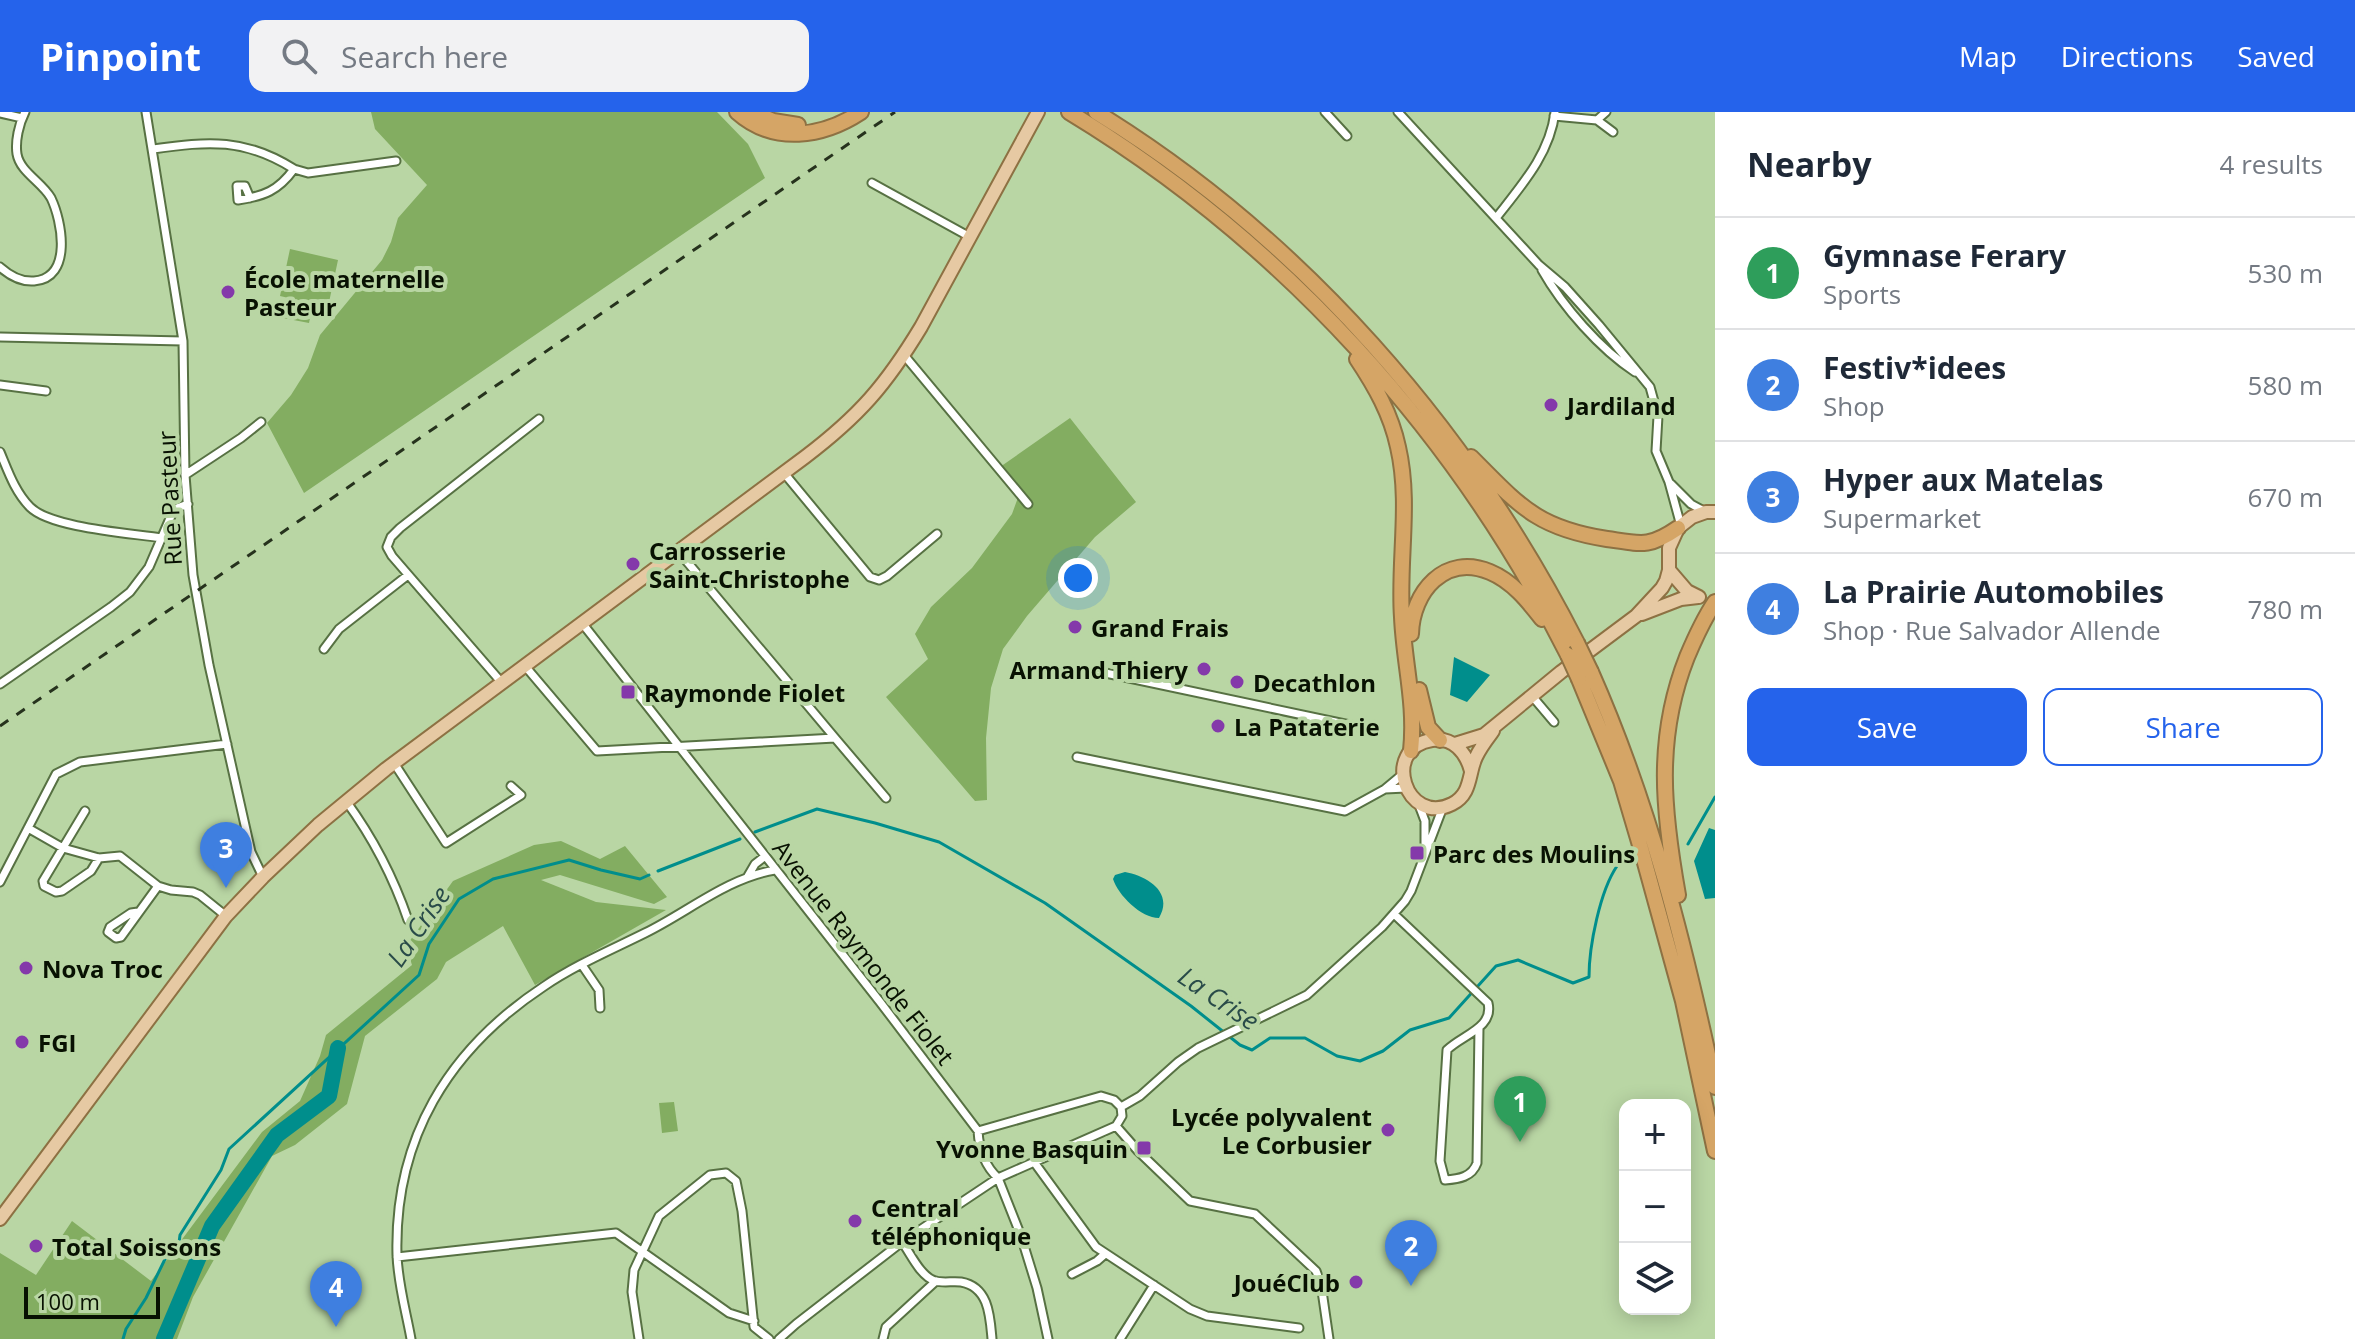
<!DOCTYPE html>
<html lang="en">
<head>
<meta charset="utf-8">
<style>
	:root { --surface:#fff; --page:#f2f2f3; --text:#1f2937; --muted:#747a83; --line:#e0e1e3; --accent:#2563eb }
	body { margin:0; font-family:"Open Sans",sans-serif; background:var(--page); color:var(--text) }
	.controls { position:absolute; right:24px; bottom:24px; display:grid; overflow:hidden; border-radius:16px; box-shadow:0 4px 20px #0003 }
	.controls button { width:72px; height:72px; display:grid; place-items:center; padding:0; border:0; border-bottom:2px solid var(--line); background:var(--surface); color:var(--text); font:40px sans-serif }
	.scale { position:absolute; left:24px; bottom:20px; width:136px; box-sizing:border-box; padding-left:8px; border:4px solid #081102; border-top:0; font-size:22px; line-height:28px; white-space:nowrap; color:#081102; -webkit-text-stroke:6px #b9d6a4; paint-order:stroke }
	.you { position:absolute; left:1078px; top:466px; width:28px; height:28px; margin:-20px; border:6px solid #fff; border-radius:50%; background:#1a73e8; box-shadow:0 0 0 12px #1a73e833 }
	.badge { display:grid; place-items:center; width:52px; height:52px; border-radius:50%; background:var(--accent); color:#fff; font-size:26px; font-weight:700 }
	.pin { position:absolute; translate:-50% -66px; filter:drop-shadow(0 2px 4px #0008) }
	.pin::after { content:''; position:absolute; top:42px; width:28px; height:24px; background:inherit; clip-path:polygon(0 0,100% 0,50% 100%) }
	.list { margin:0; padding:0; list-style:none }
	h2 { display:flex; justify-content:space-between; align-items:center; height:104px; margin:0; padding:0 32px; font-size:34px }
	h2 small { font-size:26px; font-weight:400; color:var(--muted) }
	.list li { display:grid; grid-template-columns:52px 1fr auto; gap:24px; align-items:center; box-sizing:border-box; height:112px; padding:0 32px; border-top:2px solid var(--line) }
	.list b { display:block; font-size:30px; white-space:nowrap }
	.list p { margin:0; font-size:26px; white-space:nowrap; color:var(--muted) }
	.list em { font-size:26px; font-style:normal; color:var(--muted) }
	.actions { display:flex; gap:16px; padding:24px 32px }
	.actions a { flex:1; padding:18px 0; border:2px solid var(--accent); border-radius:16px; text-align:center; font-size:28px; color:var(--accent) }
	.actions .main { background:var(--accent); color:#fff }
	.icon { flex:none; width:44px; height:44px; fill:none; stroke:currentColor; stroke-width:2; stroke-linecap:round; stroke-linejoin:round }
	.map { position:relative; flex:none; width:1715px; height:1227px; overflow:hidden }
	header { display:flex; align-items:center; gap:48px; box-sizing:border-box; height:112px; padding:0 40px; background:var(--accent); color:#fff }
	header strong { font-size:38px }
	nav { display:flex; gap:44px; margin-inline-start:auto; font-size:28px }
	.search { width:560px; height:72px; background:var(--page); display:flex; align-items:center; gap:20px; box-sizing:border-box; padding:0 28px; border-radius:16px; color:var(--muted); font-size:30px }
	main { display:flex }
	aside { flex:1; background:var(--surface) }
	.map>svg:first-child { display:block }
	.green { fill:#83ad61 }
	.water { fill:#008e8c }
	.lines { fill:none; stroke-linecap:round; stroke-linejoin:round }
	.stream { stroke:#008e8c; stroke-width:3 }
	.river { stroke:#008e8c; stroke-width:16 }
	.street-casing { stroke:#577143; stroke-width:11 }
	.primary-casing { stroke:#8d7143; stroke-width:16 }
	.highway-casing { stroke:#8d7143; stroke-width:18 }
	.street { stroke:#fff; stroke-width:7 }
	.primary { stroke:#e6c9a3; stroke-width:12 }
	.highway { stroke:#d5a566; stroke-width:14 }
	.rail { stroke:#26321d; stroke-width:3; stroke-dasharray:10 10; stroke-linecap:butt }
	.highway-bridge-casing { stroke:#8d7143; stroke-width:18; stroke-linecap:butt }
	.highway-bridge { stroke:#d5a566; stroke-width:14 }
	.poi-dot { fill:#8439aa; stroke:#b9d6a4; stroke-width:3 }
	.labels { text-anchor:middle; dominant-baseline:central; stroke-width:8; stroke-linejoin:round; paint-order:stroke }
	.poi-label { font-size:24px; font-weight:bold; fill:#081102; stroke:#b9d6a4; text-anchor:start }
	.street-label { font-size:24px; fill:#081102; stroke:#b9d6a4 }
	.water-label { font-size:26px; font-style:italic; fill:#294b49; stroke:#b9d6a4 }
</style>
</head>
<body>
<header>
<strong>Pinpoint</strong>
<div class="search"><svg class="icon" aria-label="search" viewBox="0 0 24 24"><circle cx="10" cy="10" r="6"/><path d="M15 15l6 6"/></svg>Search here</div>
<nav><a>Map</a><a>Directions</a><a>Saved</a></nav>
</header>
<main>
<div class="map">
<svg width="1715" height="1227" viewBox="0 0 1715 1227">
	<rect width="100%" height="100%" fill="#b9d6a4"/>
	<!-- green -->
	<path class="green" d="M371,0h346l31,32 17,34 -461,315 -37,-70 24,-28 17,-27 12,-33 62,-75 9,-18 7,-24 29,-33 -52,-56z
		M290,137l48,11 -10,47 -48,-11z
		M286,191l26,5 -3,15 -26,-5z
		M1070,306l66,84 -41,35 -68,79 -24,33 -12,39 -5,50 1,62 -12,1 -89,-104 42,-38 -13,-25 16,-27 41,-39 40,-54 8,-22 -20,-25z
		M561,729l39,18 25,-13 42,51 -13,7 -94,-29 -19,5 55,22 70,8 -131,75 -32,-59 -57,36 -9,17 -72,57 -18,68 -52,41 -23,11 -79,141 -16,42h-177v-86l36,22 36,-54 79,60 111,-149 38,-31 20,-45 6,-21 86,-70 -6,-19 47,-65 81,-36z
		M674,990l4,29 -16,2 -3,-30z"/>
	<!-- water -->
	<path class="water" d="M1454,545l36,18 -23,27 -17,-7z
		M1709,716l6,2v68l-10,1 -11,-38z
		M1125,760c22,4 49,20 34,46 -18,0 -41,-23 -46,-39l2,-4z"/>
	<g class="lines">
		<!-- stream -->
		<path class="stream" d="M755,720l62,-23 58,14 64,19 106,61 146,103 49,39 12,5 18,-12h35l32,18 23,5 23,-10 27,-21 39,-12 47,-52 22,-6 55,23 16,-6c0,-31 11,-86 28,-111
			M1688,732l27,-47
			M658,759l82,-32
			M123,1227l3,-10 20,-31 23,-47 10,-8 1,-8 41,-65 8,-21 190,-174 10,-31 30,-45 34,-20 76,-19 32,10 39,9 9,-4"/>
		<!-- river -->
		<path class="river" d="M164,1227l48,-113 65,-91 52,-39 9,-48"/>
		<!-- street casing -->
		<g class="street-casing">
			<path id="street" d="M146,0l37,229 2,134 8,100 16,90 42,187 12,25
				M1325,0l22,24
				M1398,0l141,153 26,22 34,38 51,62 8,29 -2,35 13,31 12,44
				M0,1l22,5
				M1554,4l43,4 9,-8
				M1597,8l16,12
				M153,37c56,-8 92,-11 141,20
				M872,71l98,54
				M250,86l-5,-12h-8l1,14c26,-4 40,-9 56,-31l14,4 88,-12
				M1496,106c25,-32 54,-64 59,-106
				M0,155c9,8 21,15 34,14 39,-3 28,-60 17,-83 -9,-16 -31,-26 -34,-44 -2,-13 2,-30 8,-42
				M1542,158c21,37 58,79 93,102
				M0,225l183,4
				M904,243l124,149
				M0,273l46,6
				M0,340c8,19 15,40 30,55 21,21 100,26 132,31
				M784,361l86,104 9,3 8,-4 50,-42
				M185,363l56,-37 20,-16
				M1671,372l20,20 13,7
				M582,511l298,379 98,129c1,17 7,35 20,47l23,58 16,52 11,51
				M324,537l15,-20 69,-54
				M525,554l72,85 238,-13 -157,-187
				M1096,559l268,57
				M502,571l-110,-127 -5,-9 4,-10 9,-9 139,-109
				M0,572l111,-77 19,-15 19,-25 25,-58 14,-5
				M1532,584l22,26
				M835,626l51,60
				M1077,645l268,54 40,-22 18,-15
				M394,651l52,80 75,-48 -10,-9
				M1385,677l21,-1
				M346,689c27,37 47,75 62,119
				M1419,693l6,16v27
				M85,699l-42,70 1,5 12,6 6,-1 29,-20 8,-13
				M28,716l35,20 36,10 21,-2 38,30 13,4 22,2 7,3 26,21
				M748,764l7,-12 9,-7
				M0,770l56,-108 24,-12 147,-18
				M138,800l-7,1 -21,14 -2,5 8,6 5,-1 37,-51
				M1394,802l94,89c6,25 -26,32 -41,47l-7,111 5,19c14,-1 27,-3 32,-17l2,-135
				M582,853l17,25 1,18
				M1121,995l19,-11 38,-34 20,-14 109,-53 75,-68 23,-26 6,-10 32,-84
				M1116,1014l22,25 52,50 65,13 61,57 5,13 8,55
				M978,1019l123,-35 13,4 7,7
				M1034,1050l62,85 94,62 17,7 92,12
				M902,1130c9,12 18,34 33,39 8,2 18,0 26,1 28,5 29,34 31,57
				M397,1145l219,-24 113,80 25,8
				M1072,1162l25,-13 8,-7
				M411,1227c-5,-28 -13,-55 -14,-84 -3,-116 51,-205 146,-268 32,-22 68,-37 102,-54 43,-21 82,-55 130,-63
				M639,1227l-7,-47 2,-22 25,-54 51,-41 16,-2 10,8 6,30 12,116 15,12
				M779,1227l17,-15 106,-82 96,-64 118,-52 6,-10 -1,-9
				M883,1227l3,-12 50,-46
				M1120,1227l34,-54"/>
		</g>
		<!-- primary casing -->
		<g class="primary-casing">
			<path id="primary" d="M1669,458l18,21 12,6
				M1642,502l39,-15 17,-2
				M1455,632l29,-9 77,-63 75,-56 26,-28 4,-7 3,-11v-22l9,-20 14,-11 14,-5h9
				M1471,659c-5,-19 -18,-34 -39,-31 -52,8 -26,87 20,64 20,-10 16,-30 24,-47 4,-9 11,-18 17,-26
				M0,1107l226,-303 37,-39 55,-52 68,-56 419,-312c54,-41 81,-72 116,-130l117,-215"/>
		</g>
		<!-- highway casing -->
		<g class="highway-casing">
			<path id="highway" d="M737,0c37,33 86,25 124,0
				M753,0l20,9 25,4
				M1069,0c213,129 387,320 499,543
				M1096,0c205,126 372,317 481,531
				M1357,247c18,27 34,55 41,88 13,56 0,114 4,170 2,47 14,86 9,134
				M1471,345c48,48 65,71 136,82 34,5 42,9 71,-11
				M1411,522c1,-42 34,-81 79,-62 22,9 38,29 52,47
				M1591,560c59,133 94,273 124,415
				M1579,567l42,102 21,71 41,149 32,150
				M1419,578l9,37 12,13
				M1678,783c-15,-84 -23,-157 9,-238 8,-19 16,-37 28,-55"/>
		</g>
		<!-- street -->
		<use href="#street" class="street"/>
		<!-- primary -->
		<use href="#primary" class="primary"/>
		<!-- highway -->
		<use href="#highway" class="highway"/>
		<!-- rail -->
		<path class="rail" d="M0,614l895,-614"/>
		<!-- highway-bridge casing -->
		<g class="highway-bridge-casing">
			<path id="highway-bridge" d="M1577,531l14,29
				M1568,543l11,24"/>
		</g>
		<!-- highway-bridge -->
		<use href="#highway-bridge" class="highway-bridge"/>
	</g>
	<!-- markers -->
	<g class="poi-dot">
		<circle cx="228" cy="180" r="8"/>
		<circle cx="1551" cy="293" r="8"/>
		<circle cx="633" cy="452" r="8"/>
		<circle cx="1075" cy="515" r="8"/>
		<circle cx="1204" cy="557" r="8"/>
		<circle cx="1237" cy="570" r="8"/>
		<rect x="620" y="572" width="16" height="16" rx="4"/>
		<circle cx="1218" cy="614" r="8"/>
		<rect x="1409" y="733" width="16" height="16" rx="4"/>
		<circle cx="26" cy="856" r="8"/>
		<circle cx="22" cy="930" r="8"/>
		<circle cx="1388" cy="1018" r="8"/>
		<rect x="1136" y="1028" width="16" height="16" rx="4"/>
		<circle cx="855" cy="1109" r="8"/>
		<circle cx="36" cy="1134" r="8"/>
		<circle cx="1356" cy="1170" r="8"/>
	</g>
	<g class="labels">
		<!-- poi labels -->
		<g class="poi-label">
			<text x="244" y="166">École maternelle<tspan x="244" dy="28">Pasteur</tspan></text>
			<text x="1567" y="293">Jardiland</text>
			<text x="649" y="438">Carrosserie<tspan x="649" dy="28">Saint-Christophe</tspan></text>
			<text x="1091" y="515">Grand Frais</text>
			<text x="1188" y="557" text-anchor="end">Armand Thiery</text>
			<text x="1253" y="570">Decathlon</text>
			<text x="644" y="580">Raymonde Fiolet</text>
			<text x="1234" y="614">La Pataterie</text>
			<text x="1433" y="741">Parc des Moulins</text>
			<text x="42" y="856">Nova Troc</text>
			<text x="38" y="930">FGI</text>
			<text x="1372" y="1004" text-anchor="end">Lycée polyvalent<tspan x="1372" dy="28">Le Corbusier</tspan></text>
			<text x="1128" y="1036" text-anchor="end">Yvonne Basquin</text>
			<text x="871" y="1095">Central<tspan x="871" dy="28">téléphonique</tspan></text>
			<text x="52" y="1134">Total Soissons</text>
			<text x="1340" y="1170" text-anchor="end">JouéClub</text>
		</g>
		<!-- street labels -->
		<g class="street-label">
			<text transform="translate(169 386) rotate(-93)">Rue Pasteur</text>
			<text transform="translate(864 840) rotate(52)">Avenue Raymonde Fiolet</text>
		</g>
		<!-- water labels -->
		<g class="water-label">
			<text transform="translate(418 814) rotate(-56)">La Crise</text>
			<text transform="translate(1219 886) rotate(34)">La Crise</text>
		</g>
	</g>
</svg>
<div class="controls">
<button>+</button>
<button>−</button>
<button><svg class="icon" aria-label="layers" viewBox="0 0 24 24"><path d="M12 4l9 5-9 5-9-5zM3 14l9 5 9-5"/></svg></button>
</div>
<div class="scale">100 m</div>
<div class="you"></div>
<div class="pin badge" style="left:1520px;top:1030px;background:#2e9e5b">1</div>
<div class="pin badge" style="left:1411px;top:1174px;background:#3f7fe0">2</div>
<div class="pin badge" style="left:226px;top:776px;background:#3f7fe0">3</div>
<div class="pin badge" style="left:336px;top:1215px;background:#3f7fe0">4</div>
</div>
<aside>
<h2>Nearby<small>4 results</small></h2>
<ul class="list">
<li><span class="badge" style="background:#2e9e5b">1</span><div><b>Gymnase Ferary</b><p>Sports</p></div><em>530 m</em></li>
<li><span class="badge" style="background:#3f7fe0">2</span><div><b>Festiv*idees</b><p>Shop</p></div><em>580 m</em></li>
<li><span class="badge" style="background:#3f7fe0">3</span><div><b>Hyper aux Matelas</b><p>Supermarket</p></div><em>670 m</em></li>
<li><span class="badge" style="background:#3f7fe0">4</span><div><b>La Prairie Automobiles</b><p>Shop · Rue Salvador Allende</p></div><em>780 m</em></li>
</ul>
<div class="actions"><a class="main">Save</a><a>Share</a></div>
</aside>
</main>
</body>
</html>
